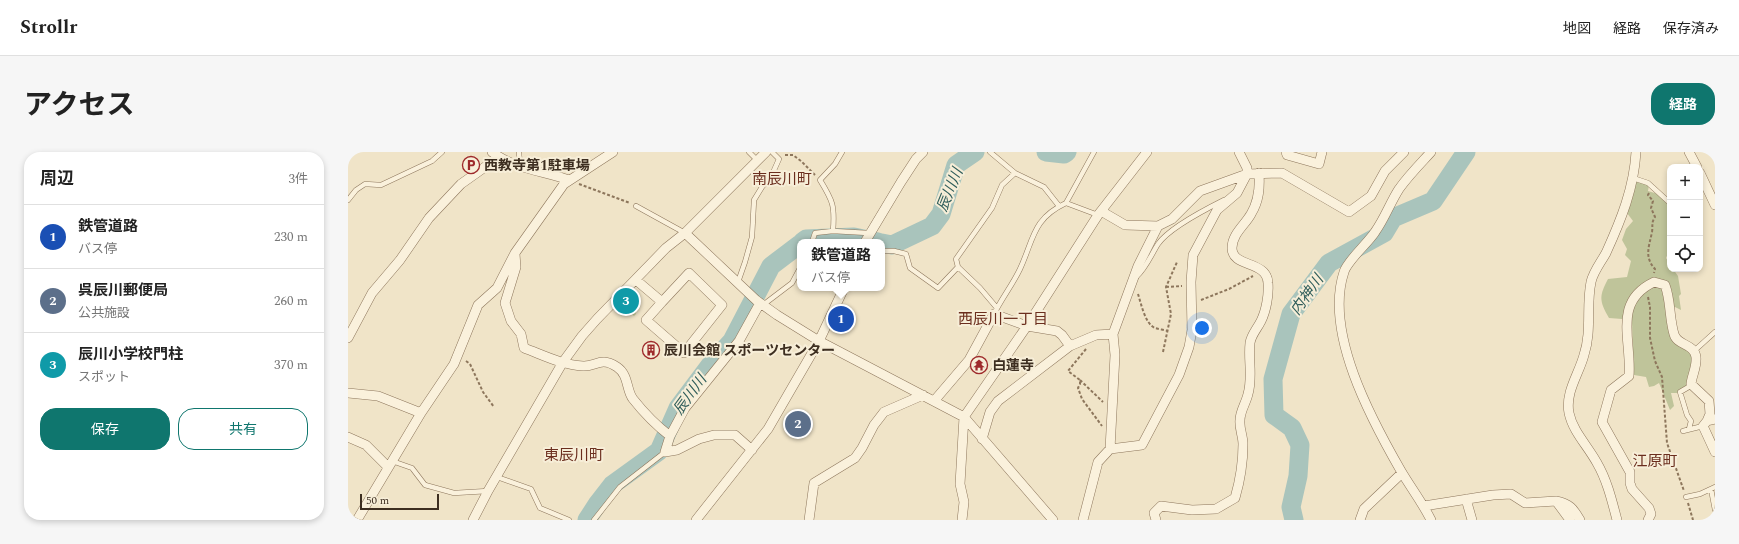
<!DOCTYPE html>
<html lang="ja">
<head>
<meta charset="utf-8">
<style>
	:root { --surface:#fff; --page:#f6f6f6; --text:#222; --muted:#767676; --line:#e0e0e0; --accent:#0f766e }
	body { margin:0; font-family:Spectral,"Noto Sans JP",serif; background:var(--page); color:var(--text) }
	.controls { position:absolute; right:12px; top:12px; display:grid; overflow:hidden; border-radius:8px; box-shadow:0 2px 6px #0003 }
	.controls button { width:36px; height:36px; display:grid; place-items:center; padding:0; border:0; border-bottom:1px solid var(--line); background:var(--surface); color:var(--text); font:20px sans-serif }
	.scale { position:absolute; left:12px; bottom:10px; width:79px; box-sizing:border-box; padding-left:4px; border:2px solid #3d2e20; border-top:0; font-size:11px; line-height:14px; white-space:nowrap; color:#3d2e20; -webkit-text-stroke:3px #f7eed8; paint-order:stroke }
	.you { position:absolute; left:854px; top:176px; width:14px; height:14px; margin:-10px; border:3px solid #fff; border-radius:50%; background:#1a73e8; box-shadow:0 0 0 6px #1a73e833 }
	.badge { display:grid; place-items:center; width:26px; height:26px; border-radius:50%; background:var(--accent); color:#fff; font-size:13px; font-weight:700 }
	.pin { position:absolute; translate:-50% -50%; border:2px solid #fff; box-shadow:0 1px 4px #0006 }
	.popup { position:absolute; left:449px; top:87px; width:88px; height:52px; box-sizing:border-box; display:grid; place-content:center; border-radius:8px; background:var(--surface); filter:drop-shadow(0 1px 3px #0005); font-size:13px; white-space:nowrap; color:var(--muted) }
	.popup b { font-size:15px; color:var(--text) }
	.popup::after { content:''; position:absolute; left:50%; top:100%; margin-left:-8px; border:8px solid transparent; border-top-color:var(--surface) }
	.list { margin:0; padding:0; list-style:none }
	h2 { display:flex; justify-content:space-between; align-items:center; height:52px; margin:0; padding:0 16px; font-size:17px }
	h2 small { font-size:13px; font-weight:400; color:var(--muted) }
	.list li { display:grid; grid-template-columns:26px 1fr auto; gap:12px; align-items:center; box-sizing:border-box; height:64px; padding:0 16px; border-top:1px solid var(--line) }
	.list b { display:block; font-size:15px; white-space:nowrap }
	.list p { margin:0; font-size:13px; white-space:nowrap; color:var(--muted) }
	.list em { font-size:13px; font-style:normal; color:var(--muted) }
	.actions { display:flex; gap:8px; padding:12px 16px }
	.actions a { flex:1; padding:9px 0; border:1px solid var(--accent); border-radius:16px; text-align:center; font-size:14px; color:var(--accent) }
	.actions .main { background:var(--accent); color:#fff }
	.icon { flex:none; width:22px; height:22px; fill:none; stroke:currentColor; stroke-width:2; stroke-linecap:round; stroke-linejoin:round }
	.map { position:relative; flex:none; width:1367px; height:368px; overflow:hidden; border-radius:16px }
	header { display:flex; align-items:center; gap:24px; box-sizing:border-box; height:56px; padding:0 20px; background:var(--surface); border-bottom:1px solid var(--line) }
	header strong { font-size:19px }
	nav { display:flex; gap:22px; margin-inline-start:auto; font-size:14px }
	.intro { display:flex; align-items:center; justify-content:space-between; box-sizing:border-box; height:96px; padding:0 24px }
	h1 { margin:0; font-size:28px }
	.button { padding:10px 18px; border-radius:16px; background:var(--accent); color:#fff; font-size:14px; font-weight:700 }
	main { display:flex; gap:24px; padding:0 24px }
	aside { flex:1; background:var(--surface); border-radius:16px; box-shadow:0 2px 6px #0003 }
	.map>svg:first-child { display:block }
	.green { fill:#c9cf9b }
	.cemetery { fill:#bfc49a }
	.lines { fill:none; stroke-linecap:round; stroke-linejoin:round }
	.river { stroke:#a9c4bc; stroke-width:19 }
	.lane-casing { stroke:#8d765c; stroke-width:5.5 }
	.street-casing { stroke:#8d765c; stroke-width:10 }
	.path { stroke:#8d765c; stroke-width:2; stroke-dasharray:3 2; stroke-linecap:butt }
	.lane { stroke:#faf1dc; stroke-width:4.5 }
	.street { stroke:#faf1dc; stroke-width:9 }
	.labels { text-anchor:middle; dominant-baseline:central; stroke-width:4; stroke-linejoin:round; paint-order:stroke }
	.poi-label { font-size:14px; font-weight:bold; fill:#3d2e20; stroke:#f7eed8; text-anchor:start }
	.neighbourhood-label { font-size:15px; fill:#6b2e1e; stroke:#f7eed8 }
	.water-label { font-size:15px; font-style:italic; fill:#2f5d5a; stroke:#f7eed8 }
</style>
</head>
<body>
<header>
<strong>Strollr</strong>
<nav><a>地図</a><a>経路</a><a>保存済み</a></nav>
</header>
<div class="intro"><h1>アクセス</h1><a class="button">経路</a></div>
<main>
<aside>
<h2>周辺<small>3件</small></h2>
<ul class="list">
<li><span class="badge" style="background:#1a4fb4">1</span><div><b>鉄管道路</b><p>バス停</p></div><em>230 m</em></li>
<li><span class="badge" style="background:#5c6f8a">2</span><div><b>呉辰川郵便局</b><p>公共施設</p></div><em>260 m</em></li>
<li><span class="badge" style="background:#0f9aa8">3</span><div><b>辰川小学校門柱</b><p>スポット</p></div><em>370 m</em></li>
</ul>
<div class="actions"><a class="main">保存</a><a>共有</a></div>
</aside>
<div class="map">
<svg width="1367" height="368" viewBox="0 0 1367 368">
	<rect width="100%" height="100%" fill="#f0e4c8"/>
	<!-- green -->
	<path class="green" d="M281,142l7,20 -2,2 -14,-13z"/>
	<!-- cemetery -->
	<path class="cemetery" d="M1287,27l14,6 -1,6 10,3 12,12v43l-4,9 4,6v5h3l5,7 3,18 -2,2 2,14 -6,-3 -6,3v10l22,33 1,6 -4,26 -11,8h-6l3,13 -4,4 -11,-27 -5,3 -5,1 -3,-10 -12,-2 -2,-52 -10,-4 -13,-1c-10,-17 -10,-22 -1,-39l19,-2 4,-16 -6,-6 2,-6 -5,-9 4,-11 7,-8 -6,-8z"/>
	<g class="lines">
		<!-- river -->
		<path class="river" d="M698,0l18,2 3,-2
			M454,90l4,-3 48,-2 24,5
			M534,91l10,2 40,-19 9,-12 15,-49 19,-13
			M239,368l11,-17 14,-18 47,-34 19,-43 33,-44 21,-23 39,-75 29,-22
			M946,368l-3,-13 7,-31 2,-31 -8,-17 -18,-13 -1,-36 18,-65 38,-51 55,-30 9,-15 40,-17 33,-49"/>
		<!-- lane casing -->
		<g class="lane-casing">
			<path id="lane" d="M171,0l1,13
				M401,0l8,8
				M642,0l25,21 29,14 15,19
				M1285,26l15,5 22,20
				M0,48l8,-10 9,-6 16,1 51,-24 10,-9
				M718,51l32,12
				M288,54l49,27
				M485,79c2,-25 0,-30 -13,-51l15,-16 7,-12
				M464,90l3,-9 18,-2 35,2
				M534,99h12l12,3 4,14 28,20 20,-21
				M788,125c10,-9 15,-22 22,-33 11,-16 48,-35 66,-44
				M390,130l7,-20 7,-25 2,-37 8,-13 9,-10 8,-18 -7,-7
				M415,153l29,-22 8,-15
				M649,156l-17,-20 -22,-21 -2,-8 36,-51 10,-23 13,-12
				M646,162c8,-16 19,-30 26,-45 14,-30 12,-50 46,-66l28,-51
				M1346,199l21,-19
				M1341,277l2,-8 -4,-6 -7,-23 12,-7
				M1335,279l20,-5
				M44,309l20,7 13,17 29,8 34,-2
				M149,325l34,12 9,19 29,12
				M1363,337l4,21
				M1338,345l14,-3 15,-7
				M246,368l26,-33 45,-35"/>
		</g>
		<!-- street casing -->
		<g class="street-casing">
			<path id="street" d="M144,0c22,17 52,19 77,28
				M938,0l1,3 32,9 3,-12
				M1083,0c-11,12 -23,24 -32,37 -9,14 -14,29 -24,43 -7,11 -28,29 -31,40 -20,60 27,147 57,199 10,17 21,31 30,49
				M1341,0l8,15
				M1352,21l15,32
				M753,59l24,14 33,1 14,-7 28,-28 47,-17 35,-1 67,39 22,-16 14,-25 19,-19
				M337,81l71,67 21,15 42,26 145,76 89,103
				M517,90l36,-60 15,-23 7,-7
				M167,102l1,13 -11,36 6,18 10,13 3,14c19,7 38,17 59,18 13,1 17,-10 34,1 12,8 9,23 16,32 11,14 24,27 37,37
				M288,128l26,22 27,-29 33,32 -38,48 -38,-33 16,-18
				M0,186l24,-45 28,-33 29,-42 32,-34 38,-27
				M0,241l30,3 43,17
				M586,249l35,-41 25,-46 33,12 30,5 5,4 8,11 26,-11 17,-1
				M1359,269l-4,5 12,26
				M0,285l18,8 22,22
				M634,287l8,-27 8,-11 72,-55
				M762,297l5,-94 -2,-21 25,-68 20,-40
				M404,298l-17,-15h-21l-15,4 -22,11 -12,2 5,-16 15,-28 54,-67 21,-38
				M1118,347l6,21
				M1208,349c14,3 17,7 24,19
				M1076,354l69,-11 18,-1 14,9 31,-2 14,19
				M9,368l64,-107 33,-49 24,-59 19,-17 18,-35 49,-69 49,-32
				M125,368l15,-29 75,-129 19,-26 15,-17 69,-71 19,-15 81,-81
				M348,368l72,-91 51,-88 25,-53
				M461,368l5,-37 41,-25 7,-10 12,-23 10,-13 39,-17
				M614,368l2,-18 -4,-18 4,-67 63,-91 71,-111 49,-63
				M735,368l15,-58 12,-13 32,-4 37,-70 10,-28 3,-17 -1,-48 2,-27 24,-45 20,-17 10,-19v-6l-8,-16
				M808,368l-2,-7 7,-7 31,4 24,-1 19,-11c5,-17 8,-36 8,-54 0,-8 -4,-16 -3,-24 0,-9 6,-17 8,-26 5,-17 0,-34 2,-51 1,-8 7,-14 11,-22 5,-10 8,-26 7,-38 -1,-23 -36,-15 -36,-35 0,-14 13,-23 19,-34 8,-13 9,-26 8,-41
				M1012,368l4,-11 38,-36
				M1269,368c-5,-19 -10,-40 -20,-57 -9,-17 -24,-31 -28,-50 -4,-21 10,-39 15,-58 8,-24 2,-49 7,-73 2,-10 10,-20 15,-29 15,-33 28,-65 30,-101
				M1300,368l3,-6 -2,-6 -17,-19 -2,-6v-11l-28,-50 9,-32 18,-14c3,-36 -17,-74 25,-94l11,3c6,16 4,32 9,49 3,12 20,9 22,23 1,10 -4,18 -5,27l18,17 1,13 -3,7 8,-2"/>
		</g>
		<!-- path -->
		<path class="path" d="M437,3h8l8,6 14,14
			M231,32l51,19
			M1301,41l-1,2 5,6 -2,7 4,9c-4,6 -2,9 -3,15 -3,15 -8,25 3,37l-1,4
			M818,135l16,-1
			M790,142c3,9 7,30 17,34 4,1 9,2 13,3
			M1300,145l2,10v31l5,23 7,16 5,66 17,48
			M853,148l28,-11 24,-13
			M738,197l-18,22 12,9v4l-2,4 4,11 20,27
			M815,200l8,-38 -5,-27 11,-25
			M118,209l4,3 13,28 11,15
			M732,228l23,22
			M1340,351l5,17"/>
		<!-- lane -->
		<use href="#lane" class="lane"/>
		<!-- street -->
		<use href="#street" class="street"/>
	</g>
	<!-- icons -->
	<defs>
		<g id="parking-ring" transform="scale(0.9)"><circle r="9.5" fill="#f7eed8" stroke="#9e2a2b" stroke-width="1.5"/><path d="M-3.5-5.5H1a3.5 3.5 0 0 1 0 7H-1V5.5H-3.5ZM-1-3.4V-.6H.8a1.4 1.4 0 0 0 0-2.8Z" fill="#9e2a2b"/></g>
		<g id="building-ring" transform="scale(0.9)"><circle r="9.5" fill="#f7eed8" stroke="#9e2a2b" stroke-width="1.5"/><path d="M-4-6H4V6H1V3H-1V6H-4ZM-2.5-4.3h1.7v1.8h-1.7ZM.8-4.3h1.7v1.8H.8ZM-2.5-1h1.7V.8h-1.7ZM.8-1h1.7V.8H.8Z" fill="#9e2a2b"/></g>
		<g id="temple-ring" transform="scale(0.9)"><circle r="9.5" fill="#f7eed8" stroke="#9e2a2b" stroke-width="1.5"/><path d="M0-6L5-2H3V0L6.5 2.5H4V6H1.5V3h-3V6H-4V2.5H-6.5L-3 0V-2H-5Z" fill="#9e2a2b"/></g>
	</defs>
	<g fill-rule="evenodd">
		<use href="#parking-ring" x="123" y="13"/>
		<use href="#building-ring" x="303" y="198"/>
		<use href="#temple-ring" x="631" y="213"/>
	</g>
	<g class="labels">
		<!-- poi labels -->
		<g class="poi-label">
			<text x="136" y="13">西教寺第1駐車場</text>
			<text x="316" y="198">辰川会館 スポーツセンター</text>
			<text x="644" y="213">白蓮寺</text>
		</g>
		<!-- neighbourhood labels -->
		<g class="neighbourhood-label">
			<text x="434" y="27">南辰川町</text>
			<text x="655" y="167">西辰川一丁目</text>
			<text x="226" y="303">東辰川町</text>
			<text x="1307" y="309">江原町</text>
		</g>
		<!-- water labels -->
		<g class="water-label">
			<text transform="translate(602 38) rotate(-68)">辰川川</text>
			<text transform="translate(959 143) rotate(-55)">内神川</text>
			<text transform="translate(342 243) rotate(-54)">辰川川</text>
		</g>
	</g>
</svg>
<div class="controls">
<button>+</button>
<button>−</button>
<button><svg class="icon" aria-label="locate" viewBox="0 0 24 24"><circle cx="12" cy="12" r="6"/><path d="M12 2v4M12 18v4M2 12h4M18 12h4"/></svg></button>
</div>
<div class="scale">50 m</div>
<div class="you"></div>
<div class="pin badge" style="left:493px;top:167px;background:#1a4fb4">1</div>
<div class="popup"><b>鉄管道路</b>バス停</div>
<div class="pin badge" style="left:450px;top:272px;background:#5c6f8a">2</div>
<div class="pin badge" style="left:278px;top:149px;background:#0f9aa8">3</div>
</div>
</main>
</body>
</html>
